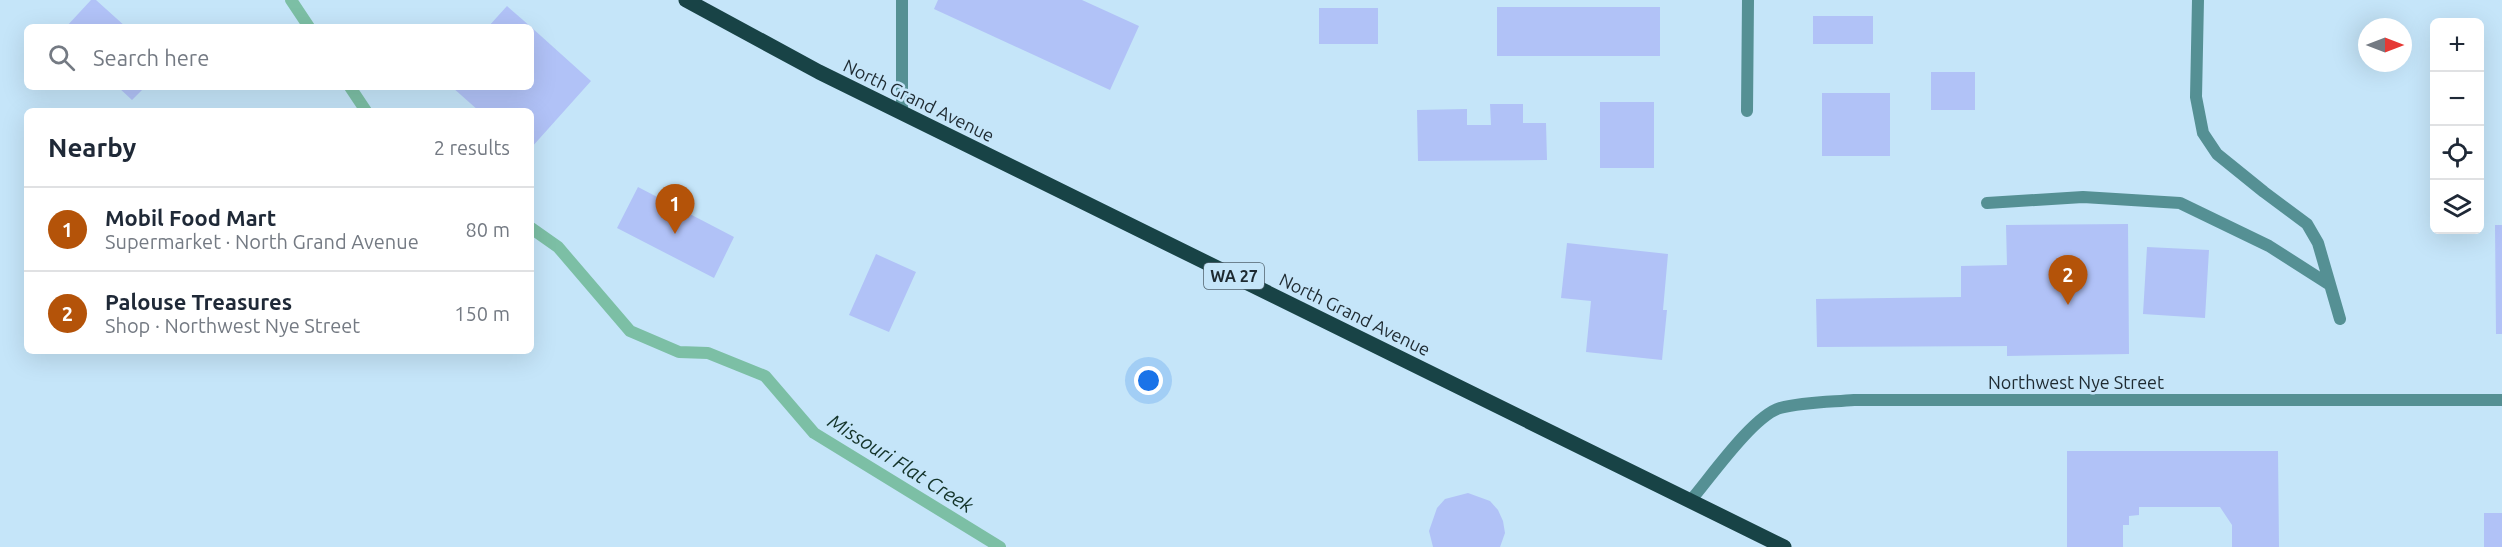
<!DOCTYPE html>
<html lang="en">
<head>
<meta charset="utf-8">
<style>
	:root { --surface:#fff; --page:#f6f6f7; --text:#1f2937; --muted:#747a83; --line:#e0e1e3; --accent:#b45309 }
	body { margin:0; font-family:Ubuntu,sans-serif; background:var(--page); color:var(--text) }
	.controls { position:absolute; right:18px; top:18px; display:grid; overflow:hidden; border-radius:9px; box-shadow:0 6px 24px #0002 }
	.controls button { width:54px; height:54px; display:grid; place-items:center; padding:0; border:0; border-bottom:2px solid var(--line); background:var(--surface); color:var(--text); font:30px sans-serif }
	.compass { position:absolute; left:2358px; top:18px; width:54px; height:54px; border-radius:50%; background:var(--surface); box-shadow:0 6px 24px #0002; rotate:90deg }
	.you { position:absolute; left:1149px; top:381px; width:21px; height:21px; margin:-15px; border:4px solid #fff; border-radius:50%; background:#1a73e8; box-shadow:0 0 0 9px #1a73e833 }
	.badge { display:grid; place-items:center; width:39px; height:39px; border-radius:50%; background:var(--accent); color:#fff; font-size:20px; font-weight:700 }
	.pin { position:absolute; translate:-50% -50px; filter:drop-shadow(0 2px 3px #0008) }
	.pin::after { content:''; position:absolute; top:32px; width:21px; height:18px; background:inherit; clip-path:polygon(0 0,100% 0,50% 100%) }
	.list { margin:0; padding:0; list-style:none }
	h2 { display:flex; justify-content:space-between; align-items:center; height:78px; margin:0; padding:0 24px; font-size:26px }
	h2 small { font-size:20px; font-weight:400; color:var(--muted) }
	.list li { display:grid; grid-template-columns:39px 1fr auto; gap:18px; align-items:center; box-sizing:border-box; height:84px; padding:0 24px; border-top:2px solid var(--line) }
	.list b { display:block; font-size:22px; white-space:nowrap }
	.list p { margin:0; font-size:20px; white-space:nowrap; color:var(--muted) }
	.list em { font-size:20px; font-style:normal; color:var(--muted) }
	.icon { flex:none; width:33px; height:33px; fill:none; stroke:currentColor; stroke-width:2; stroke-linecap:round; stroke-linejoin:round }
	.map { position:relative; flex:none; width:2502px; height:547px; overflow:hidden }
	.search { position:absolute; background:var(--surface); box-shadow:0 6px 24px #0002; left:24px; top:24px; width:510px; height:66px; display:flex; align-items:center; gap:15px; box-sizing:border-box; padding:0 21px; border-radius:9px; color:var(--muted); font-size:22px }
	.panel { position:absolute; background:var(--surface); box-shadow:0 6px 24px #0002; left:24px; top:108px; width:510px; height:246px; border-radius:9px }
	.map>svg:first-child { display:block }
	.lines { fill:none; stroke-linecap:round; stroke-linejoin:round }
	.stream { stroke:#7cbfa5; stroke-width:12 }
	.building { fill:#b1c2f7 }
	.service { stroke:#559094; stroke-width:12 }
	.minor { stroke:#559094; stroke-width:12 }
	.primary { stroke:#184346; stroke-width:15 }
	.labels { text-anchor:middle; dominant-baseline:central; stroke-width:5; stroke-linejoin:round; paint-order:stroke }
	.shield { fill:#c5e5f9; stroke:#50626d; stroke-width:1.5 }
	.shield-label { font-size:16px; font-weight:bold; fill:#1e2a31 }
	.street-label { font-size:18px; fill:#1e2a31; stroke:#c5e5f9 }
	.water-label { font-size:20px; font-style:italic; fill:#133329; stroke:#c5e5f9 }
</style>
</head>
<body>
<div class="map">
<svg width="2502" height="547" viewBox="0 0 2502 547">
	<rect width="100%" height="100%" fill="#c5e5f9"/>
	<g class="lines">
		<!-- stream -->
		<path class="stream" d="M291,0l18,27
			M350,87l16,24
			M531,228l27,19 72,84 49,21 29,1 57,23 49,57 186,114"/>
	</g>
	<!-- building -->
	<path class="building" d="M91,0h5l30,27h-60z
		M938,0h144l57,26 -29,64 -176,-81z
		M507,6l24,21h-43z
		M1497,7h163v49h-163z
		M1319,8h59v36h-59z
		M1813,16h60v28h-60z
		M531,27l60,54 -60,67v-37h-52l-27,-24h79z
		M1931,72h44v38h-44z
		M118,87h27l-13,13z
		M1822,93h68v63h-68z
		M1600,102h54v66h-54z
		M1490,104h33v19h23l1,37 -129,1 -1,-51 50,-1v16h24z
		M638,187l96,50 -20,41 -97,-50z
		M2128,224l1,130 -122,2v-10l-190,1 -1,-48 145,-2v-31l46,-1 -1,-40z
		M2495,225h7v109h-6z
		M1567,243l101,11 -5,56h4l-5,50 -76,-8 5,-51 -30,-3z
		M2147,247l62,3 -4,68 -62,-4z
		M876,254l40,18 -27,60 -40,-17z
		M2067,451h211l1,96h-47v-22l-12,-18h-81v8l-10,1v9h-6v22h-56z
		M1468,493l22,8 8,9 5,11 2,12 -5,14h-67l-4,-16 8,-23 8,-9z
		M2484,513h18v34h-18z"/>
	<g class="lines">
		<!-- service -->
		<path class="service" d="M902,0v113
			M2198,0l-2,97 7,36 14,21 47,38 43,32 11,19 22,76
			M1987,203l96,-6 97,6 89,43 61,39"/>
		<!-- minor -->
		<path class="minor" d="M1747,111l1,-111
			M1691,500c19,-22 62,-84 89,-92 24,-6 50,-6 74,-8h648"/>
		<!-- primary -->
		<path class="primary" d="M686,0l133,72 965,475"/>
	</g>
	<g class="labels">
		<!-- shield labels -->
		<rect class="shield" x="1204" y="263" width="60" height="26" rx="4.5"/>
		<g class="shield-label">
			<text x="1234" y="276">WA 27</text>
		</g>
		<!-- street labels -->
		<g class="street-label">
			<text transform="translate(919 100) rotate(26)">North Grand Avenue</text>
			<text transform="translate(1355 314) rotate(26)">North Grand Avenue</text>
			<text x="2076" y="382">Northwest Nye Street</text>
		</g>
		<!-- water labels -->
		<g class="water-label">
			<text transform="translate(901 463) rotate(32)">Missouri Flat Creek</text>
		</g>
	</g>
</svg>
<div class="controls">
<button>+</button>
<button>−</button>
<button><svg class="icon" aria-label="locate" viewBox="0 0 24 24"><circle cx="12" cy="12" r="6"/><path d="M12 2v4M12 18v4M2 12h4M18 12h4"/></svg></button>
<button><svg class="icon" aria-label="layers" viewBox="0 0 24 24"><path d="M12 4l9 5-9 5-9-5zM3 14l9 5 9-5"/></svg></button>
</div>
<svg class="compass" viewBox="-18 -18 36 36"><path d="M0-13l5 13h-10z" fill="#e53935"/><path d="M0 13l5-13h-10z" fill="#747a83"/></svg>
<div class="you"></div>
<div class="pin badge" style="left:675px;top:234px">1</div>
<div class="pin badge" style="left:2068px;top:305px">2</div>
<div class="search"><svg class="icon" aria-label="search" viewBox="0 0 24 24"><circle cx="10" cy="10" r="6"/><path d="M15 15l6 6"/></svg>Search here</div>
<section class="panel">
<h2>Nearby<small>2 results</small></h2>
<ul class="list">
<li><span class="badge">1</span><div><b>Mobil Food Mart</b><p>Supermarket · North Grand Avenue</p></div><em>80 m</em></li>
<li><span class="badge">2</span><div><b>Palouse Treasures</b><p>Shop · Northwest Nye Street</p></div><em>150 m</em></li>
</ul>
</section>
</div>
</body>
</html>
